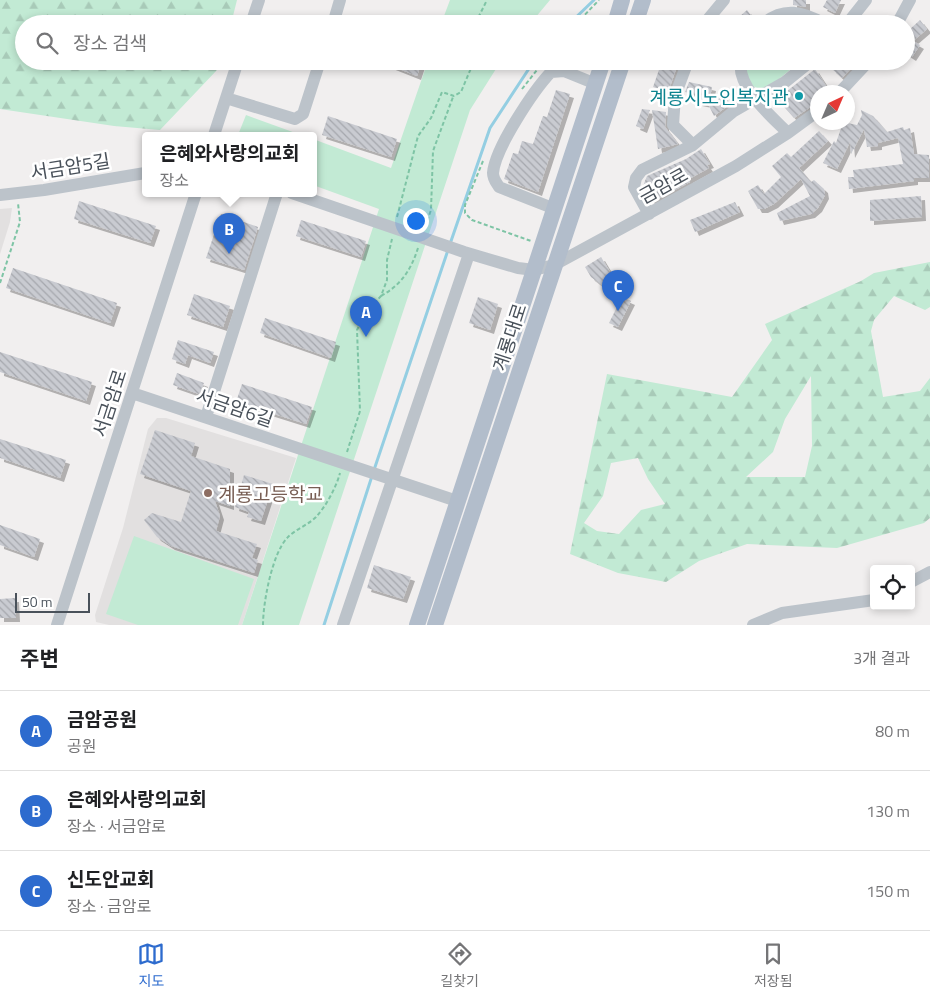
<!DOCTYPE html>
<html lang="ko">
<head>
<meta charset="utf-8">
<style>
	:root { --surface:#fff; --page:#f2f2f2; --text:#202124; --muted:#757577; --line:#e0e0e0; --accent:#2d6bce }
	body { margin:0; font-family:"Titillium Web","Noto Sans KR",sans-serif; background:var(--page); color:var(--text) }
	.controls { position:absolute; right:15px; bottom:15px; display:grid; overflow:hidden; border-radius:5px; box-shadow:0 2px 8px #0003 }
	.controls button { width:45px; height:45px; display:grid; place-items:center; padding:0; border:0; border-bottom:1px solid var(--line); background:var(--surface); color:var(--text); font:25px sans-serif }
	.compass { position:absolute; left:810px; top:85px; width:45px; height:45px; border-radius:50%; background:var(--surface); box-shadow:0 2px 8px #0003; rotate:44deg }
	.scale { position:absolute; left:15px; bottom:12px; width:75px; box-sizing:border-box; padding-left:5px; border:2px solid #49515a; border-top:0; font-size:14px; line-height:18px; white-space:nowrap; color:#49515a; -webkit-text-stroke:4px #fff; paint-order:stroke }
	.you { position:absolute; left:415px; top:220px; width:18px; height:18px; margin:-12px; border:4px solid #fff; border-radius:50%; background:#1a73e8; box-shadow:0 0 0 8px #1a73e833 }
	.badge { display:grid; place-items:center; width:32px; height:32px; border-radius:50%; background:var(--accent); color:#fff; font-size:16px; font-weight:700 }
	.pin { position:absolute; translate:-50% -41px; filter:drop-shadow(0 1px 2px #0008) }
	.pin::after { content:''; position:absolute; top:26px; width:18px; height:15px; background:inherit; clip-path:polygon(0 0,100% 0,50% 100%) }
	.popup { position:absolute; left:142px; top:132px; width:175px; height:65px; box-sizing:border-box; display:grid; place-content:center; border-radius:5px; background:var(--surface); filter:drop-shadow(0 1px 4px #0005); font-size:16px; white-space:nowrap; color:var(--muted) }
	.popup b { font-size:19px; color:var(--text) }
	.popup::after { content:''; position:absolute; left:50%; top:100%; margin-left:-10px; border:10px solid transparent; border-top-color:var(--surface) }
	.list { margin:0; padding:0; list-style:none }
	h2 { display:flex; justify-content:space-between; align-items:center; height:65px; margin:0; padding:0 20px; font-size:21px }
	h2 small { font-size:16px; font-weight:400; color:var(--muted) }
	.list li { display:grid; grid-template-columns:32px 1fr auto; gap:15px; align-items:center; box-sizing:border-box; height:80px; padding:0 20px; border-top:1px solid var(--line) }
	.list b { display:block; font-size:19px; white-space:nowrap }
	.list p { margin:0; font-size:16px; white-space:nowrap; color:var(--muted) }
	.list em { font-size:16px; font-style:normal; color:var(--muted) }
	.icon { flex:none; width:28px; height:28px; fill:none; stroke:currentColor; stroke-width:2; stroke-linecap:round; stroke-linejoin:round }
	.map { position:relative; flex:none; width:930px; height:625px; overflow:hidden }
	.search { position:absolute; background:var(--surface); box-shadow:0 2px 8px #0003; left:15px; right:15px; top:15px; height:55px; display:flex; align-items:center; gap:12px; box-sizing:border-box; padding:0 18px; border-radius:28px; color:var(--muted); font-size:19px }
	.sheet { height:305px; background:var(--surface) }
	nav { display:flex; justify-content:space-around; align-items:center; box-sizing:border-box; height:70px; border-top:1px solid var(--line); background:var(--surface); font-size:14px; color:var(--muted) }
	nav a { display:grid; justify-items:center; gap:2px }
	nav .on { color:var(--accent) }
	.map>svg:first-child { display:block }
	.education { fill:#e2e0e0 }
	.forest { fill:url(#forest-firs); fill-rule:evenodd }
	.green { fill:#c2ead4 }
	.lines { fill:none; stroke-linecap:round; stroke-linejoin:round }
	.stream { stroke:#94cee2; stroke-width:3 }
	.building { fill:url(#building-back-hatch); filter:url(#shadow) }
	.path { stroke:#7ec4a5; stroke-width:2; stroke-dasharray:4 2.5; stroke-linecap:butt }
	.minor { stroke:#bcc3ca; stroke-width:12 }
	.major { stroke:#b2bdcb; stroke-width:16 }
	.culture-dot { fill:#0f9aa8; stroke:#fff; stroke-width:2 }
	.education-dot { fill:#8d6e63; stroke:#fff; stroke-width:2 }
	.labels { text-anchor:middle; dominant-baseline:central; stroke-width:5; stroke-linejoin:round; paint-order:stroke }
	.culture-label { font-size:19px; fill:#0d838f; stroke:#fff; text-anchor:end }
	.street-label { font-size:19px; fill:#49515a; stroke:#fff }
	.education-label { font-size:19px; fill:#785e54; stroke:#fff; text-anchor:start }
</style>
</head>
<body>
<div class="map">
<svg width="930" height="625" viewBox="0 0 930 625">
	<defs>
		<pattern id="forest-firs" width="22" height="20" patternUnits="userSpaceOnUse" patternTransform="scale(1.25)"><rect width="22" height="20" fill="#c2ead4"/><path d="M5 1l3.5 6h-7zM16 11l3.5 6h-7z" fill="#a8cab8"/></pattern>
		<pattern id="building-back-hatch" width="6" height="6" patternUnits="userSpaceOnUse" patternTransform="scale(1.25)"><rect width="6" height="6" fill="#c9cbd1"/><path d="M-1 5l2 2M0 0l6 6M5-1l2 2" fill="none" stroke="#a5a7ad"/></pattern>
		<filter id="shadow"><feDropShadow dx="4" dy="4" stdDeviation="0" flood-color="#0004"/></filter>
	</defs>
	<rect width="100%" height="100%" fill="#f1efef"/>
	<!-- education -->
	<path class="education" d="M12,208l-2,14 -10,32v-45z
		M157,418h9l130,40 -54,167h-133l-13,-3 -1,-7 28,-87 25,-99z"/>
	<!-- forest -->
	<path class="forest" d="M0,0h237l-6,24h-207v37h196l-3,9 -57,60 -46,-4 -114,-17z
		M930,262v45l-5,3 -31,-14 -20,24 -3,11 12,66 37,-6 10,-13v140l-6,5 -87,25 -90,-4 -48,17 -33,21 -48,-9 -48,-19 37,-180 125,23 40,-57 -7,-16 96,-43 13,-8zM811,376l1,70 -7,31h-59l27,-25 12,-33zM638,458l10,21 17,25 -24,6 -22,24 -22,-3 -13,-8 19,-27 8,-33z"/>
	<!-- green -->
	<path class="green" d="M450,0h100l-20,24h-89z
		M792,16l28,8h-49z
		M428,61h73l-31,49 -171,515h-57l137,-416 -66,-24v-46l78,29z
		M744,61h57l-37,30 -14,-6z
		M246,115l55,20h-63z
		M134,536l120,43 -16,46h-100l-32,-11z"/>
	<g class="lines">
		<!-- stream -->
		<path class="stream" d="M569,24l25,-24
			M450,244l40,-116 44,-67
			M374,470l74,-220
			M324,625l48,-149"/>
	</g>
	<!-- building -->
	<path class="building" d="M793,0h13v7l-13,-2z
		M827,0h14l-6,13 -12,-6z
		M747,10l8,11v3h-24z
		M920,20l7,9 -14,12 7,4 -8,12 -6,-4v-17l2,1 3,-5 -2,-2z
		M379,61h43l-5,15z
		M662,61h17l-11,31 -15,-5z
		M835,61h23l-16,17 -10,-9z
		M815,69l15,23h-12v10l-24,16 -17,-19z
		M689,82l23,5 -3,15 11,-6 3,4 4,-2 3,6 -16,12 -6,-12 -10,-2 2,-7 -15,-3z
		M556,90l14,4 -32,98 -34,-13 9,-26 5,1 4,-13 11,3 10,-28 4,1z
		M642,109l8,1 -7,19 -7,-3z
		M652,110l14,2 -1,15 13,17 -20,5z
		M861,110l12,6 14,16 16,-5 1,3 6,-2 4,26 15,1v23h-15v3l-65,8 -1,-12h6l-1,-7 50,-6 -5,-26 -20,5v3l-11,1 -3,-18 -13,25 -1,-12 -13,27 -14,-6 11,-22 2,2 7,-21 14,3 5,-10z
		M328,116l69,23 -6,18 -69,-22z
		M819,131l9,10 -29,27 12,14 3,-2 10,9 1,6 -7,13 -7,6 -31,7 -3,-8 33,-17 -9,-17 -27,25 -10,5h-6l-10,-18 10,-6 6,9 17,-17 -9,-11 15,-13 4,4z
		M701,149l9,15 -3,1 2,3 -20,11 1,3 -38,20 -9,-16 4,-10 39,-17z
		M921,196l1,21 -52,4v-21z
		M79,201l77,25 -6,17 -76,-24z
		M735,202l5,10 -45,20 -5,-12z
		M221,214l37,13 -14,43 -38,-12z
		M301,220l65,21 -5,16 -65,-21z
		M601,257l9,15 11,9 -9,12 -21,-16 -6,-10z
		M13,268l104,35 -7,20 -104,-35z
		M194,294l36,12 -7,21 -36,-12z
		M478,297l20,7 -8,26 -21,-7z
		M622,297l9,4 -13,26 -9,-4z
		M265,318l71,24 -5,16 -71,-25z
		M178,340l36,12 -4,11 -22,-8 -3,9 -13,-5z
		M0,352l92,30 -6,19 -86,-29z
		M177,373l27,10 -5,11 -26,-9z
		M242,384l70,23 -6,17 -70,-22z
		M155,430l40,13 -4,13 39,13v37l-15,-5 5,15 -4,15 41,13 -5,14 6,2 -4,13 -83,-27 -14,-9 -13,-17 8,-7 29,9 10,-31 -51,-17z
		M0,439l66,21 -6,18 -60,-20z
		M244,475l29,9 -12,37 -14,-4 2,-5 -14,-5z
		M0,525l40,14 -6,18 -34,-12z
		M374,565l37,12 -8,22 -36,-11z
		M15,598l1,20h-16v-19z"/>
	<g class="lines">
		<!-- path -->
		<path class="path" d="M479,24v-8l8,-16
			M576,24l23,-24
			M522,89l22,-28
			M483,161l-18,44v8l7,7 59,21
			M397,217l21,-81 13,-18 11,-26 12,4 7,-4 13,-31
			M425,227l6,-17 2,-59 20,-54
			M0,283l20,-61 -2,-19
			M381,296c20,-11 30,-26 37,-48
			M347,452l13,-41 -3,-81 8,-16 16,-18 6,-16v-20l5,-21
			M263,625c0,-22 9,-72 25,-88 8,-8 20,-12 28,-20 10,-11 20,-29 24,-44"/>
		<!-- minor -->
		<path class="minor" d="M251,24l8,-24
			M333,24l7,-24
			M704,24l20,-24
			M763,24c21,-18 40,-12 62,0
			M847,24l19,-24
			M897,24l13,-24
			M688,61l-13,35 -2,29 20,20
			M741,61c-5,26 31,56 47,72
			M840,92l29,-31
			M226,98l69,21 8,-5 17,-53
			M214,135l24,-74
			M292,193l172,59 54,16 16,2 20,-5 182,-99 52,-33 30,-22
			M0,195l44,-5 101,-17
			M555,209l-56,-22c-3,-5 -6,-8 -6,-14 2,-25 41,-83 58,-101l13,-1 32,13
			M649,214l-15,-27 2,-9 6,-8 51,-25 41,-34 51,-29 26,-21
			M132,393l325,108
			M206,417l71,-224
			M911,582l19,-10
			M57,625l139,-432
			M343,625l126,-371
			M753,625l29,-12 92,-13"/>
		<!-- major -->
		<path class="major" d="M615,24l7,-24
			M635,24l8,-24
			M417,625l186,-564
			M435,625l188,-564"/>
	</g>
	<!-- markers -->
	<circle class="culture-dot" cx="799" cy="96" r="5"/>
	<circle class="education-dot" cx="208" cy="493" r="5"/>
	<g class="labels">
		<!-- culture labels -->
		<g class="culture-label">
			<text x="789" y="96">계룡시노인복지관</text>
		</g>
		<!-- street labels -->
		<g class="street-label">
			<text transform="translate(70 166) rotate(-9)">서금암5길</text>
			<text transform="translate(663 185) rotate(-29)">금암로</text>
			<text transform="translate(509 337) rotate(-72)">계룡대로</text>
			<text transform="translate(109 403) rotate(-72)">서금암로</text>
			<text transform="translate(235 407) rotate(19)">서금암6길</text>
		</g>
		<!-- education labels -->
		<g class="education-label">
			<text x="218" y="493">계룡고등학교</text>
		</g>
	</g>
</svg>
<div class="controls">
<button><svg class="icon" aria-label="locate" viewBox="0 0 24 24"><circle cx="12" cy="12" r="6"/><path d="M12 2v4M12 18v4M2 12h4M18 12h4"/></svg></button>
</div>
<svg class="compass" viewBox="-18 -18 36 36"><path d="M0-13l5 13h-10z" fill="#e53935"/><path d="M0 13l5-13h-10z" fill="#757577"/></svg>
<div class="scale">50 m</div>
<div class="you"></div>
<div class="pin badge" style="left:366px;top:337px">A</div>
<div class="pin badge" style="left:229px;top:254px">B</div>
<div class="popup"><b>은혜와사랑의교회</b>장소</div>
<div class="pin badge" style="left:618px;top:311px">C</div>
<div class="search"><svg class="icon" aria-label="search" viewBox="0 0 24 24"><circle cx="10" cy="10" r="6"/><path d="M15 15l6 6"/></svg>장소 검색</div>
</div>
<section class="sheet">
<h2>주변<small>3개 결과</small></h2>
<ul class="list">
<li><span class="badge">A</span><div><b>금암공원</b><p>공원</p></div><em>80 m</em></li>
<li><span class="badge">B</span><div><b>은혜와사랑의교회</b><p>장소 · 서금암로</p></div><em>130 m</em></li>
<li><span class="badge">C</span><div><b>신도안교회</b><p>장소 · 금암로</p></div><em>150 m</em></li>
</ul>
</section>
<nav>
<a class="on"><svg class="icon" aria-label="map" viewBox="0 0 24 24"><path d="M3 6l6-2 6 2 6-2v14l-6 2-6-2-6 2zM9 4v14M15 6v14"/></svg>지도</a>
<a><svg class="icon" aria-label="directions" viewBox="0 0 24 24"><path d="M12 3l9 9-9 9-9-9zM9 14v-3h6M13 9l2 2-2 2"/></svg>길찾기</a>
<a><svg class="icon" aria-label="saved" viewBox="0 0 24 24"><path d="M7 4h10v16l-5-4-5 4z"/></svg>저장됨</a>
</nav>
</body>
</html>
